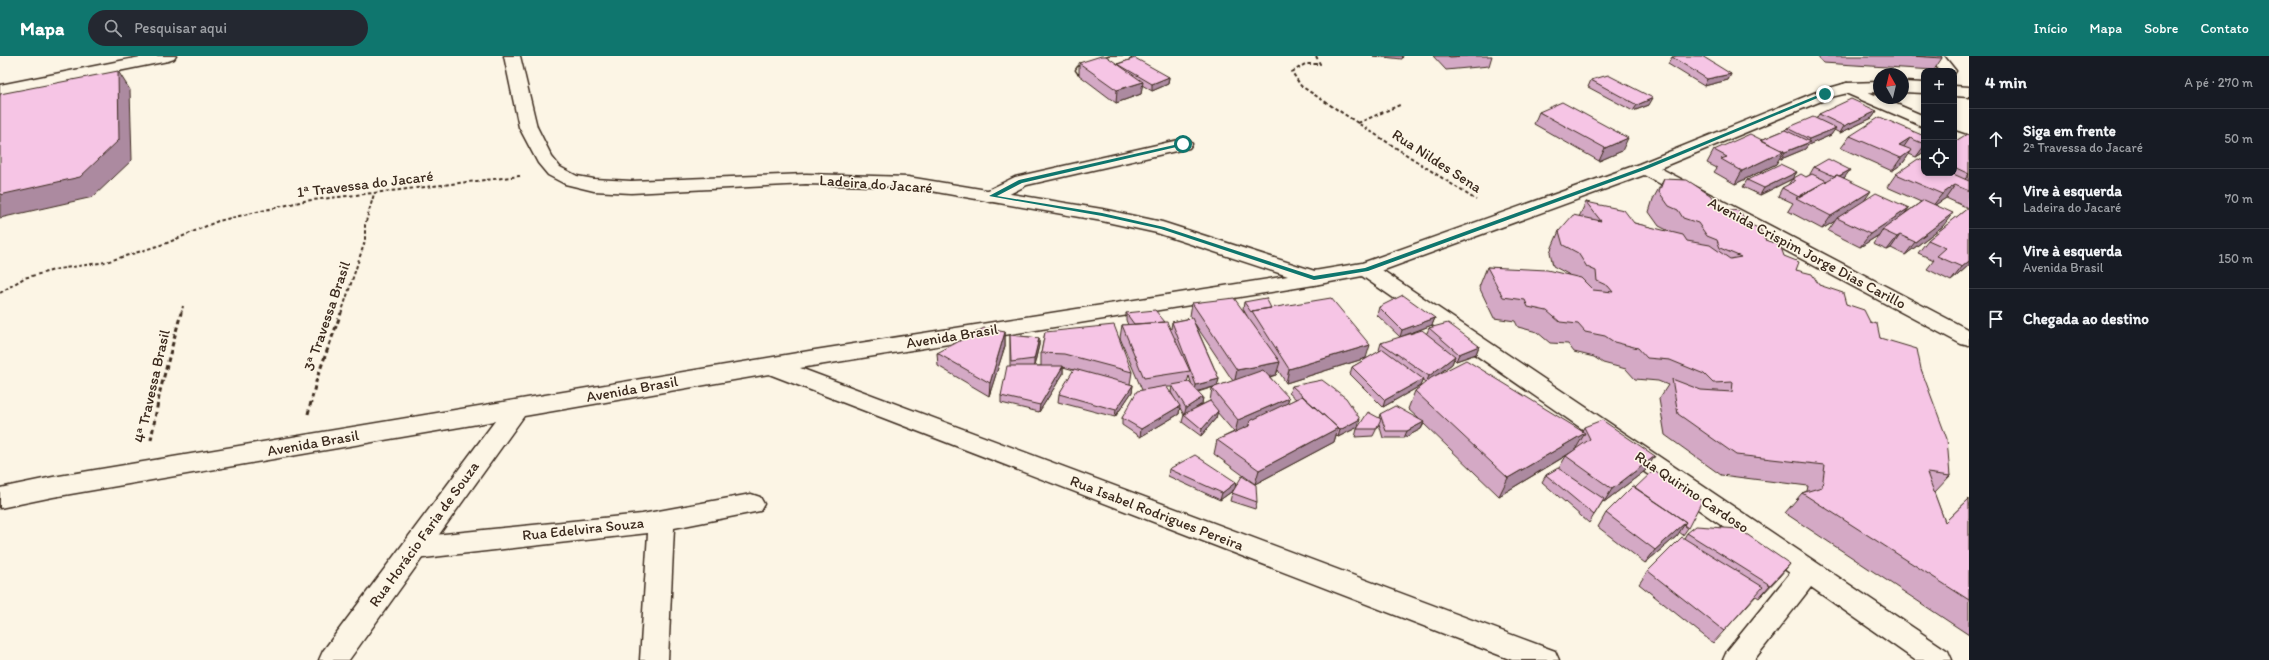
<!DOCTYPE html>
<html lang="pt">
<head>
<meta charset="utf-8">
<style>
	:root { --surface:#171b24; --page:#242831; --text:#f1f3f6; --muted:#9ea1a6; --line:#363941; --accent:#0f766e }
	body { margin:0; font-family:Itim,sans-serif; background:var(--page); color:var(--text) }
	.controls { position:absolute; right:12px; top:12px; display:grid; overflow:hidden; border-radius:8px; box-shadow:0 2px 6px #0003 }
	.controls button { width:36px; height:36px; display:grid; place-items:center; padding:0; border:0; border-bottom:1px solid var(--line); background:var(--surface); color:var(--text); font:20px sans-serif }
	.compass { position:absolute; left:1873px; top:12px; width:36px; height:36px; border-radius:50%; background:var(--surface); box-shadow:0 2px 6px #0003; rotate:352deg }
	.stop { position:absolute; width:12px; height:12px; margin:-9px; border:3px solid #0f766e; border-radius:50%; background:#fff }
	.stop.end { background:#0f766e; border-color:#fff; box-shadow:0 1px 4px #0008 }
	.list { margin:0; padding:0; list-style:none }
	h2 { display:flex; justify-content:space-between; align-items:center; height:52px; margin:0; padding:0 16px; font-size:17px }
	h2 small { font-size:13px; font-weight:400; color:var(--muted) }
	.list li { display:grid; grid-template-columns:26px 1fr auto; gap:12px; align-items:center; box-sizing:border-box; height:60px; padding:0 16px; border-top:1px solid var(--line) }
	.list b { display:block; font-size:15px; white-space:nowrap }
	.list p { margin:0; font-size:13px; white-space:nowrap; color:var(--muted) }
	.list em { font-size:13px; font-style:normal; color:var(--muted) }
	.icon { flex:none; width:22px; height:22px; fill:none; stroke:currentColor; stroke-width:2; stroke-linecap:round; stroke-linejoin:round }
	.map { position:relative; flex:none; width:1969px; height:604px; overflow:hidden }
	header { display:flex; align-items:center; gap:24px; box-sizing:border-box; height:56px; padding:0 20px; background:var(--accent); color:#fff }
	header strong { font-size:19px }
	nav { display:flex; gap:22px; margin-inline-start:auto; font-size:14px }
	.search { width:280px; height:36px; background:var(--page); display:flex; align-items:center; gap:10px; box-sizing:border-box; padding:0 14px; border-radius:22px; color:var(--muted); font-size:15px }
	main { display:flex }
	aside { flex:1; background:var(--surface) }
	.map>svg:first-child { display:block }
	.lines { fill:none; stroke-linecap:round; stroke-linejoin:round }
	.service-casing { stroke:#3b2a1e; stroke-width:3 }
	.minor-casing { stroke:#3b2a1e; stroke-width:3 }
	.tertiary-casing { stroke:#3b2a1e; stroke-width:3 }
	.primary-casing { stroke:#3b2a1e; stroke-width:3 }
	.path-far1 { stroke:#3b2a1e; stroke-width:2; stroke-dasharray:3.5 2.5; stroke-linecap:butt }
	.path { stroke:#3b2a1e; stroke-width:3; stroke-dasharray:4.5 3.5; stroke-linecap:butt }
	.service { fill:#fcf5e5; fill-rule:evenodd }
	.minor { fill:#fcf5e5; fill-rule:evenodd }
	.tertiary { fill:#fcf5e5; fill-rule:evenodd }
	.primary { fill:#fcf5e5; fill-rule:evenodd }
	.wall { fill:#d4a9c5; stroke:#3b2a1e; fill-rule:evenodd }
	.shaded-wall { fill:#ac8aa0; stroke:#3b2a1e }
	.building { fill:#f6c5e5; stroke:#3b2a1e }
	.route { fill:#0f766e }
	.labels { text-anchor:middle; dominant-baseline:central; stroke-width:3; stroke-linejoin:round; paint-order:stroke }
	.street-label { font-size:15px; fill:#3b2a1e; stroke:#fcf5e5 }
</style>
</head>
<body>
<header>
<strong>Mapa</strong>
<div class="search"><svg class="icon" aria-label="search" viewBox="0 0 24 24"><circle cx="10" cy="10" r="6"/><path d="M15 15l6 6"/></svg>Pesquisar aqui</div>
<nav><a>Início</a><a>Mapa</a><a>Sobre</a><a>Contato</a></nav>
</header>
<main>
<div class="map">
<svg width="1969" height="604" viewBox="0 0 1969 604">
	<rect width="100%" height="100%" fill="#fcf5e5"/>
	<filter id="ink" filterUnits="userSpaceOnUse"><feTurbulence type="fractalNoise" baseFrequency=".025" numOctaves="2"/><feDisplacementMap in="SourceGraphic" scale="8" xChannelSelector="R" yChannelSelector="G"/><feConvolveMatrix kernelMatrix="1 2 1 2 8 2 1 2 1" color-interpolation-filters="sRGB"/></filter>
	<g filter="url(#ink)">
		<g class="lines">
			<!-- service casing -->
			<g class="service-casing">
				<path id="service" d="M1109,0h23l-2,3 -40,14h-12l-2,-3 2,-3z
					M1183,83l6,1 3,4 -3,4 -162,37 -29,15 -7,2 -7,-2 -2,-4 2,-4 31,-15z
					M751,438l9,3 4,7 -4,7 -86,17 -6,132h-28l8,-127 -233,26 -9,-3 -4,-8 4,-8 9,-3 227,-23z"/>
			</g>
			<!-- minor casing -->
			<g class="minor-casing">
				<path id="minor" d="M504,0h16l17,71 15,30 8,10 17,9 17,3 37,2 175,-7 102,3 194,32 60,13 159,51 3,5 -3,5 -7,2 -514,83 755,283 4,9h-47l-743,-286 -245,42 -175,244h-30l4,-9 172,-230 -442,76 -53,11v-20l53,-11 762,-127 473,-74 -131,-43 -55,-12 -194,-34 -102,-3 -175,9 -37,-2 -29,-7 -17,-9 -10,-12 -19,-36z
					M1928,0h16l12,15 -2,3v-3h-14z
					M1847,27l77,33v11l-83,-36 -2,-3 2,-3z
					M1954,75l15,5v11l-15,-5z
					M1366,207l7,1 575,387 4,9h-37l-104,-73 -57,73h-31l4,-9 63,-78 -431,-299 -3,-5 3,-5z"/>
			</g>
			<!-- tertiary casing -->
			<g class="tertiary-casing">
				<path id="tertiary" d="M1879,26v10l-31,1 -17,4 -171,71 309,162v16l-8,-2 -317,-169 -271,99 -59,11 -7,-2 -3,-5 3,-5 7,-2 48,-8 277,-99 180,-73 28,-8z
					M1903,26l21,1v10l-21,-1z
					M1954,30l15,1v10l-15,-1z"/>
			</g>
			<!-- primary casing -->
			<g class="primary-casing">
				<path id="primary" d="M145,0h31l-2,3 -6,2 -168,34v-10z"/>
			</g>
			<!-- path-far1 -->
			<path class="path-far1" d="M1316,0l4,8h-15l-13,8 9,14 175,114
				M1358,67l44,-19
				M0,237l24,-15 34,-9 48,-7 61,-19 51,-22 86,-20 216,-25
				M181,258l2,-8
				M341,258l24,-73v-16l9,-31"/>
			<!-- path -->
			<path class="path" d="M308,358l9,-36 24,-65
				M151,384l9,-49 21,-78"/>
			<!-- service -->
			<use href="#service" class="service"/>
			<!-- minor -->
			<use href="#minor" class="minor"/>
			<!-- tertiary -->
			<use href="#tertiary" class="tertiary"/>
			<!-- primary -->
			<use href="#primary" class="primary"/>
		</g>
		<!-- wall -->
		<path class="wall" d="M1373,0h30l-1,3z
			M1433,0h59l-3,10 -43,4z
			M1817,0h124l1,2 -8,12 -111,-7z
			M1672,1l59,17 -3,6 -24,6 -36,-22z
			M1079,7l39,1 51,13 -1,7 -16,7 -10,-6 -1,9 -25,9 -37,-28z
			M1591,24l58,25 -16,6 -45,-24z
			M1877,55l-5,7 -32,15 -6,-3 -3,5 -23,10 -3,4 -24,10 -2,-1 -3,6 -41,20 -21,-12 3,-4 -10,-5 7,-13 47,-10 24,-10 2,-2 29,-9 3,-5z
			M1539,56l83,39 -23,10 -65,-37z
			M1969,79v130l-18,16 -24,-12 7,-9 -16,-7 10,-13 40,-32 -22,-10 -11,7 8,21 -38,29 -14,-7 -4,2 -14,-6 6,-9 -19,12 -32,-16 7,-10 -13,8 -34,-18 5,-8 -15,-7 4,-8 6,-3 4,-6 -32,16 -17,-8 4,-7 50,-8 -5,7 14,-2 4,-2v-1l4,-7 31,10 -2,1 23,21 43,9 -5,6 17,-12 -34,-15 9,-13 58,-1v-31z
			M1850,80h74v16l-8,5 -7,-3 -6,9 -11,8 -51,-23z
			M1664,123l58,30 25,14 37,33 12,14 23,15 27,19 24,18 10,16 41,31 29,107 -16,17 11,29 24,-23v136l-184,-122 17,-20 5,-2 1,-5 -87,-11 -56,-40 -6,-36 9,-14 -10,-4 -23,-2 -9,-10 -23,-6 -9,-6 -20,-5 -6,-8 -18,-1 -13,-11 -19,-5 -3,-6 -21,-3 -15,-31 8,-20 82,8 -1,-1 -15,-8 -3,-14 9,-21 20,-14 7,-15 48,21 34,9 -1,-2 -8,-4 -10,-14 4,-13z
			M1244,246l27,6 95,50 -80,25 -8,-13 -2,5 -6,2 18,26 8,-4 -7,-6 3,-7 66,41 -20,10 -2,-2 -2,7 -79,42 -41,-30 3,-14 17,-8 -17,-20 -1,6 -15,18 -19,-14 2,-7 -4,-7 -1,6 -39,23 -18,-12v-7l20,-28 -22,-52 2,-13h6l-2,-5v-7l45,16 1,-7 19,-4 -1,-2 2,-13 55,13 -4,-7zM1195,268l38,57 -21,7 -2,13 -13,6 5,-3 1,-7 -5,-5 19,-6 2,-7zM1189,320l3,9 -5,-3zM1166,331h6l-1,5 4,8z
			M1379,251l56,11 -3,7 -32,12 -23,-22z
			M1429,272l50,18 -3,8 -20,7 -2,-2 -2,5 -18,13 148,54 2,-4 62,43 -42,32 -1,-1 -14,22 -47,-41 4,-7 13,-7 7,-12 3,-2 -70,42 -75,-72 -3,5 -17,9h-21l-4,-14 -6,12 -18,1 2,-8 22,-11 1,-4 39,5 -11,-10 7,-18 11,-8 -4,-2 -2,5 -37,21 -33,-33 2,-7 28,-16 -1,-1 2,-7 46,-10z
			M1005,276v14l-16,50 -51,-30 -1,-13z
			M1045,276l87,40 -2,12 3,1 -1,7 -17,25 -57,-15 1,-8 15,-24 -11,-3v7l-24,38 -38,-9v-7l9,-30v-31l29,3v7l-5,21h7v-13z
			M1169,413l67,13 -1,7 22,13 -2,7 -25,-8 2,-8 2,-3 -14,10 -52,-24z
			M1633,430l55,42 -5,7 -4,-3 -2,4 -32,27 -47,-36 8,-14z
			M1687,477l103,31 -31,34 -3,-2 -43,47 -74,-59 9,-13 36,-33z"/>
		<!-- shaded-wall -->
		<path class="shaded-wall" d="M118,15l12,19 2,70 -39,37 -93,21v-23z
			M1731,18l-3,6 -24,6 3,-7z
			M1169,21l-1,7 -16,7v-7z
			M1143,26l-2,12 -25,9 1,-13z
			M1653,42l-4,7 -16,6 4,-6z
			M1877,55l-5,7 -32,15 4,-7z
			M1836,72l-5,7 -23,10 -3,4 -24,10 4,-7 21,-8 3,-5z
			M1628,82l-6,13 -23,10 6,-13z
			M1910,82l-9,13 -2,-6z
			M1924,90v6l-8,5z
			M1912,94l-9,13 -11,8 9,-13z
			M1784,95l-8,13 -41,20 7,-13z
			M1850,114l-5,7 -13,8 4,-7z
			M1797,116l-5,7 -32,16 4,-7z
			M1969,118v7l-10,6z
			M1955,129l-9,13 -14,9 10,-13z
			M1871,135l-9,13 -25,14 -2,3 -13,8 9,-13z
			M1909,152l-10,13 -17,9 -3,5 -19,12 10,-13z
			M1953,157l-10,13 -38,29 10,-13z
			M1900,179l-9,13 -4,2 10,-13z
			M1969,205v4l-18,16 11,-14z
			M1435,262l-3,7 -32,12 2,-7z
			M1005,276v14l-16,50 1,-13z
			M1039,282v7l-5,21v-7z
			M1370,289l-4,13 -80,25 3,-14z
			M1479,290l-3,8 -20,7 3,-7z
			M1455,300l-3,8 -26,19 3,-7z
			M1280,306l-4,13 -42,9 3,-14z
			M1063,310v8l-24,38 1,-7z
			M1219,323l-2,7 -22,6 1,-7z
			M1423,323l-3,7 -37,21 2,-7z
			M1133,329l-1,7 -17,25 1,-7z
			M1203,341l-1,7 -18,12 2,-8z
			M1289,342l-4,13 -35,10 -2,7 -13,5 3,-13z
			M1180,350l-1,8 -39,23 1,-8z
			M1218,355l-2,7 -15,18 1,-7z
			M1360,363l-2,8 -20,10 2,-7z
			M1424,366l-3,7 -17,9 3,-7z
			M1338,372l-4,14 -79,42 4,-14z
			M1585,377l-10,17 -76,46 9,-18z
			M1655,400l-9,14 -42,32 8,-13z
			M1236,426l-1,7 -15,11 2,-7z
			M1686,466l-9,14 -32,27 10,-13z
			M1790,508l-11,13 -20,21 11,-13z"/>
		<!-- building -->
		<path class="building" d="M1101,0h5l37,26 -26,8 -38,-27z
			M1448,0h20l-18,1z
			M1677,0h25l29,18 -24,5 -35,-22z
			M1911,0h30l1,2z
			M1135,2l34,19 -17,7 -34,-20z
			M118,15l1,69 -39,37 -80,18v-101z
			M1608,19l45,23 -16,7 -46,-25z
			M1851,43l26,12 -33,15 -25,-12z
			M1562,46l66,36 -23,10 -66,-36z
			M1813,61l23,11 -27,11 -22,-11z
			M1880,61l44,19v8l-14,-6 -11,7 13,5 -11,8 -51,-22z
			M1785,74l25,12 -25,10 -24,-12z
			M1750,78l34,17 -42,20 -21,-12 6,-2 -13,-7z
			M1967,78l2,1v39l-15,-7v-25z
			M1828,103l22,11 -11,6 -2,-1 -3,1 -20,-9z
			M1918,103l6,2v12h27l18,8v10l-14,-6 -13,9 -46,-20z
			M1780,108l17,8 -33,16 -17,-8z
			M1801,118l5,3 6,-3 15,7 -28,16 -17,-9 13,-7 -3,-2z
			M1837,119l34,16 -40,25 -35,-18z
			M1664,123l23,1 23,15 12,14 17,2 8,12 13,6 5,11 15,5 4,11 15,6 -3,8 16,4 7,11 24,8 3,11 18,6 6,12 7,2 3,14 37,11 4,20 26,70 3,37 -23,-3 18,49 24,-23v101l-167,-107 20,-6 3,-22 -89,-10 -58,-41 -6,-35 29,11 31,2 1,-10 -20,1 -9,-9 -34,-14 -23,-2 -9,-10 -24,-6 -9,-6 -20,-4 -7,-8 -18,-2 -13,-11 -19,-4 -3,-7 -22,-3 -16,-30 60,3 34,8 12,12 20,2 -5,-6 -11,-5 -1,-10 -9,-4 -9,-14 -15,-8 -4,-14 14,-16 28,6 -15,-19 38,8 10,13 49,12 4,6 23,4 20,14 11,-2 -21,-9 -3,-8 -10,-4 -9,-13 -15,-5 -5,-8 -9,-4 -10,-14z
			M1876,137l33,15 -39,26 -33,-16z
			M1924,144l29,13 -38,29 -15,-7 -3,2 -15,-7z
			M1969,151v54l-7,6 -25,-11 9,-8 -18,-8z
			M1403,239l32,23 -33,12 -23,-23z
			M1234,242l46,64 -43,8 -45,-67z
			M1266,242l5,10 -19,3 -1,1 -7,-10z
			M1331,242l39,47 -81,24 -37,-58z
			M1155,254l10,12 -31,2 -8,-11z
			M1192,262l27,61 -23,6 -24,-63z
			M1167,266l23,49 -46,7 -22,-53z
			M1448,267l31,23 -20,8 -30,-26z
			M1114,269l18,47 -68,-18 -23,-1 4,-21z
			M984,272l21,4 -15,51 -53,-30z
			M1422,274l33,26 -26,20 -48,-33z
			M1010,279l29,3 -5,21 -23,3z
			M1383,293l40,30 -38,21 -33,-33z
			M1466,304l119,73 -77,45 -93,-87 16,-13z
			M1007,310h56l-23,39 -39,-9z
			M1074,313l59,16 -17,25 -57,-16z
			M1263,314l26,28 -51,22 -26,-32z
			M1322,324l24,18 14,21 -20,11 -48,-44z
			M1189,326l14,15 -17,11 -14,-23z
			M1166,330l14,20 -39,23 -19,-11 15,-27z
			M1302,340l36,32 -79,42 -42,-30 32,-14 1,-5z
			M1210,345l8,10 -16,18 -18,-15z
			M1395,350l29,16 -17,9h-21l-6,-17z
			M1368,356l13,7 -5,10h-19z
			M1602,364l53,36 -43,33 -46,-33 24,-17 -6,-12z
			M1195,399l41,27 -14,11 -53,-24z
			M1558,412l46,31 -10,16 -48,-40z
			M1654,414l48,31 -14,27 -4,-3 2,-3 -51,-34z
			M1242,420l14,9 1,17 -25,-9z
			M1633,430l53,36 -31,28 -49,-37z
			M1696,470l43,3 51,35 -20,21 -83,-52z
			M1682,481l81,50 -39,44 -76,-60z"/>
	</g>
	<!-- route -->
	<path class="route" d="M1823,37l4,1 -180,75 -279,102 -54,9 -153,-51 -59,-13 -113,-20 30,-16 164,-37 2,2 -163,38 -25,13 105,17 62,14 150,49 51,-8 278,-101z"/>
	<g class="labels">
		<!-- street labels -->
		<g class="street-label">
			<text transform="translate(1437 105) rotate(33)">Rua Nildes Sena</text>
			<text transform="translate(365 128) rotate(-7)">1ª Travessa do Jacaré</text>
			<text transform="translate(876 128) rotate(4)">Ladeira do Jacaré</text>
			<text transform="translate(1807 197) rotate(28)">Avenida Crispim Jorge Dias Carillo</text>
			<text transform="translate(327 260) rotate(-71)">3ª Travessa Brasil</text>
			<text transform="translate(952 280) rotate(-9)">Avenida Brasil</text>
			<text transform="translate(152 330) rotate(-77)">4ª Travessa Brasil</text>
			<text transform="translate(632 333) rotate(-10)">Avenida Brasil</text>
			<text transform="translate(313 387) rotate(-10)">Avenida Brasil</text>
			<text transform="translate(1692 436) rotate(34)">Rua Quirino Cardoso</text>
			<text transform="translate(1157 457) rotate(21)">Rua Isabel Rodrigues Pereira</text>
			<text transform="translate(583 473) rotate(-6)">Rua Edelvira Souza</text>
			<text transform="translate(424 478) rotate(-54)">Rua Horácio Faria de Souza</text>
		</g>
	</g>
</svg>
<div class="controls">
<button>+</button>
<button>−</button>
<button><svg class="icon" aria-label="locate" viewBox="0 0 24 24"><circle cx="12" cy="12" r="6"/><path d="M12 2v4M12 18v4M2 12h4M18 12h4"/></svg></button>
</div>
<svg class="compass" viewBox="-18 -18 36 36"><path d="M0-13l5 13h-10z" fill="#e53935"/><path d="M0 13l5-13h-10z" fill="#9ea1a6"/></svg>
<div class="stop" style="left:1183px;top:88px"></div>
<div class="stop end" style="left:1825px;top:38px"></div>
</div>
<aside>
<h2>4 min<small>A pé · 270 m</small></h2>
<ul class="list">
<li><svg class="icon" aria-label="ahead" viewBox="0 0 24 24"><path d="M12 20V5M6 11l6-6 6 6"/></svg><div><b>Siga em frente</b><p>2ª Travessa do Jacaré</p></div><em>50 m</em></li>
<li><svg class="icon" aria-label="left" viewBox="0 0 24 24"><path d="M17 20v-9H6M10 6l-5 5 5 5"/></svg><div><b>Vire à esquerda</b><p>Ladeira do Jacaré</p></div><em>70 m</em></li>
<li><svg class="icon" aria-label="left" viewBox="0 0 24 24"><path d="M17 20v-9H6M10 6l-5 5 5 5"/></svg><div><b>Vire à esquerda</b><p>Avenida Brasil</p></div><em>150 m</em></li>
<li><svg class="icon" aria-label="arrive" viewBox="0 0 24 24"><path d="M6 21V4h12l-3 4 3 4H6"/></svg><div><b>Chegada ao destino</b></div></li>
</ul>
</aside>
</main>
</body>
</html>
